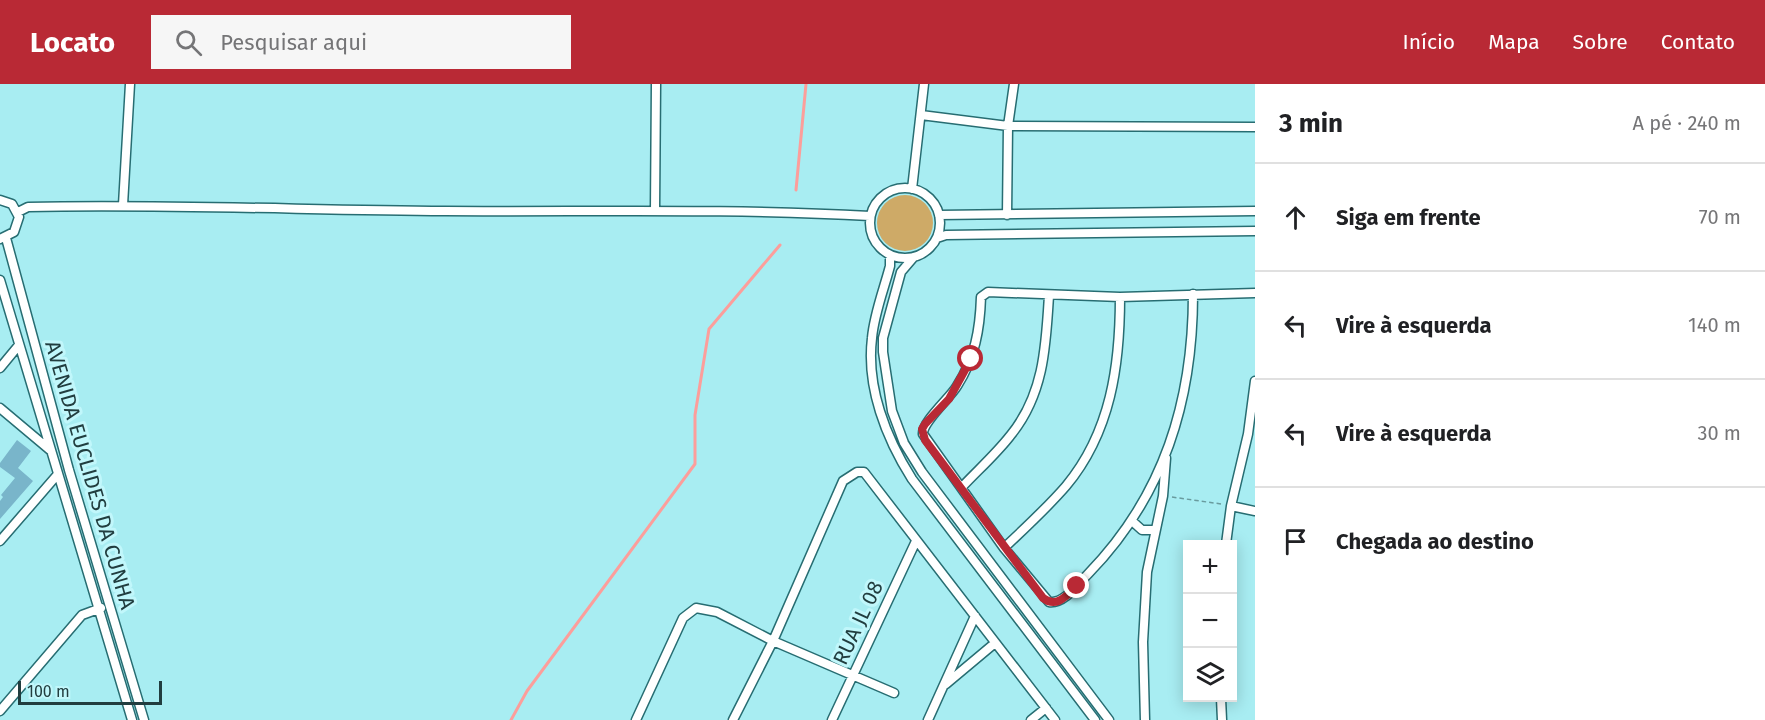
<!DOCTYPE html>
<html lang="pt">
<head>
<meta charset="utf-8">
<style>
	:root { --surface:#fff; --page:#f6f6f6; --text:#202124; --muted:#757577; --line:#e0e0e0; --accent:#b92935 }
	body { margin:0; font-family:"Fira Sans",sans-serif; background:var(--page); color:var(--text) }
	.controls { position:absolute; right:18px; bottom:18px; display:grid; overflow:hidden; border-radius:0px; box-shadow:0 3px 15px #0003 }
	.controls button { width:54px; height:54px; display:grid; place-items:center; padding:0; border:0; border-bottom:2px solid var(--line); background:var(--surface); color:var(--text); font:30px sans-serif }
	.scale { position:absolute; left:18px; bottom:15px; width:144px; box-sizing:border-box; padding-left:6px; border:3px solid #213d3f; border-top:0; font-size:16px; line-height:21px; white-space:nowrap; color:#213d3f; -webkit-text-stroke:4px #c1f7fb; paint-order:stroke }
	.stop { position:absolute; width:18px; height:18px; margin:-14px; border:4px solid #b92935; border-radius:50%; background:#fff }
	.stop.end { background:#b92935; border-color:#fff; box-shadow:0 2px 6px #0008 }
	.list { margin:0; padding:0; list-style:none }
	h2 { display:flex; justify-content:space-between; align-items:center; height:78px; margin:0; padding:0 24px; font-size:26px }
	h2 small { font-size:20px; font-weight:400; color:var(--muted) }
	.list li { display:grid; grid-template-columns:39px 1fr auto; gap:18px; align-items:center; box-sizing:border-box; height:108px; padding:0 24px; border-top:2px solid var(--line) }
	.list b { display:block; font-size:22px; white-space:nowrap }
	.list em { font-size:20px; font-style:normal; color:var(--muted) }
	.icon { flex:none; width:33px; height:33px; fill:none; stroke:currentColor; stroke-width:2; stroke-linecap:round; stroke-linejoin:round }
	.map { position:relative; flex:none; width:1255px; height:636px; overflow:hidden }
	header { display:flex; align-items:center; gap:36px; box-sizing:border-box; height:84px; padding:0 30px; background:var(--accent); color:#fff }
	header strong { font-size:28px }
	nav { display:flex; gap:33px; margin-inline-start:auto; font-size:21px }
	.search { width:420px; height:54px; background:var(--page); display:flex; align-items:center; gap:15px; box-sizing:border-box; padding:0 21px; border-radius:0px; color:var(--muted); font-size:22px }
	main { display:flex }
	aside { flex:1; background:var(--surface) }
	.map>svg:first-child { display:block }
	.green { fill:#ceaa67 }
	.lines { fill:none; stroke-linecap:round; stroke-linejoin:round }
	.stream { stroke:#fc9e9b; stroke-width:3 }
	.building { fill:#79b5ca }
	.street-casing { stroke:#276d72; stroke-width:11 }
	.path { stroke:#699b9e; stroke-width:1.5; stroke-dasharray:4.5 3; stroke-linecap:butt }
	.street { stroke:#fff; stroke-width:8 }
	.route { stroke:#b92935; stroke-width:8 }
	.labels { text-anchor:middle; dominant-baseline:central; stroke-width:6; stroke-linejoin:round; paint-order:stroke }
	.street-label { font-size:21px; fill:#213d3f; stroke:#c1f7fb }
</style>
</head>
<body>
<header>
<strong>Locato</strong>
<div class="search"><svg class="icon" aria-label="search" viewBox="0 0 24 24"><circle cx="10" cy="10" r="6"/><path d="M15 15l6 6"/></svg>Pesquisar aqui</div>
<nav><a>Início</a><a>Mapa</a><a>Sobre</a><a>Contato</a></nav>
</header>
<main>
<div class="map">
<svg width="1255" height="636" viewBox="0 0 1255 636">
	<rect width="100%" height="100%" fill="#a8edf2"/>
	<!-- green -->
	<path class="green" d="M877 139a28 28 0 1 1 56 0a28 28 0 1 1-56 0Z"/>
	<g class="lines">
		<!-- stream -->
		<path class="stream" d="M796,106l10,-106
			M511,636l16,-29 168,-227v-49l14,-86 71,-84"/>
	</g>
	<!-- building -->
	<path class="building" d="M17,356l14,11 -13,17 15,13 -33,38v-18l3,-4 -2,-2 14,-17 -15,-11v-4z"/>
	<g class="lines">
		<!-- street casing -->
		<g class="street-casing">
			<path id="street" d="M921,31l87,11 247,1
				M870 139a35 35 0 1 1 70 0a35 35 0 1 1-70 0Z
				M912,105l12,-105
				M0,116l12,4 7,13 -5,15 -14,7
				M123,121l7,-121
				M655,126l1,-126
				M18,128l10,-5c139,-3 278,3 417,4 142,1 283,-3 425,5
				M939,131l316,-4
				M1007,131l1,-89 6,-42
				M6,154l63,232 75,250
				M937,154l9,-3 309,-4
				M890,172v10c-6,23 -16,48 -18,72 -6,49 14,100 40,141l183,241
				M913,174l-12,14 -18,66v14l9,59 12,32 18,29 187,248
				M0,196l132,440
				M1193,210c0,107 -29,202 -105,280 -10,10 -24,30 -39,28l-45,-54 -81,-114c-1,-12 27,-36 34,-48 18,-28 23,-57 24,-89l7,-5 132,5 135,-4
				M0,284l19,-23
				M0,324l50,42
				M962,403c16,-17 34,-33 48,-51 34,-41 36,-90 39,-141
				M1231,422l24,5
				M1132,437l10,9h12
				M0,457l58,-67
				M1226,460l5,-38 17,-72 7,-53
				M1004,464c21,-20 43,-40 62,-62 45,-54 54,-121 54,-189
				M946,600l49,-41
				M1221,614l1,22
				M0,627l82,-96 19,-7
				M636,636l47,-102 13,-10 21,4 56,29 121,52
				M733,636l40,-79 70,-160 14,-9h7l191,248
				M832,636l84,-179
				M928,636l47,-104
				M1031,636l15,-12
				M1145,636l-2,-78 4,-70 16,-76 3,-38"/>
		</g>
		<!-- path -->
		<path class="path" d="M1172,413l49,7"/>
		<!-- street -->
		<use href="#street" class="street"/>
	</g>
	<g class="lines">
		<!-- route -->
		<path class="route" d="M971,275l-22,40 -24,25 -3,5 3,11 118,158c14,11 24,-3 34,-12"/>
	</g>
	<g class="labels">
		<!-- street labels -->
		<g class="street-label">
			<text transform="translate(90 391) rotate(74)">AVENIDA EUCLIDES DA CUNHA</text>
			<text transform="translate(858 539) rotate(-65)">RUA JL 08</text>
		</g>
	</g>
</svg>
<div class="controls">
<button>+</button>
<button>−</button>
<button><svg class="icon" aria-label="layers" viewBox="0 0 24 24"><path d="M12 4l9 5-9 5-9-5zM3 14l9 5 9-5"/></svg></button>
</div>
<div class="scale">100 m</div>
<div class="stop" style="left:971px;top:275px"></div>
<div class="stop end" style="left:1077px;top:502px"></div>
</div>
<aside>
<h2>3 min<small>A pé · 240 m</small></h2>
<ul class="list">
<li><svg class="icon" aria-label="ahead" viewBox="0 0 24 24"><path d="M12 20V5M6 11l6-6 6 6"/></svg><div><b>Siga em frente</b></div><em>70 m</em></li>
<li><svg class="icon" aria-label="left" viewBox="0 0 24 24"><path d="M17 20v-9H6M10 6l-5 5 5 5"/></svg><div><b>Vire à esquerda</b></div><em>140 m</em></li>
<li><svg class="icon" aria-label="left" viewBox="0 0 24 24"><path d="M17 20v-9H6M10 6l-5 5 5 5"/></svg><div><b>Vire à esquerda</b></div><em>30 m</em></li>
<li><svg class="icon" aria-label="arrive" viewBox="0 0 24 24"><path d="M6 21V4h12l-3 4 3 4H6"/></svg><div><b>Chegada ao destino</b></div></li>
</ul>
</aside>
</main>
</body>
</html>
